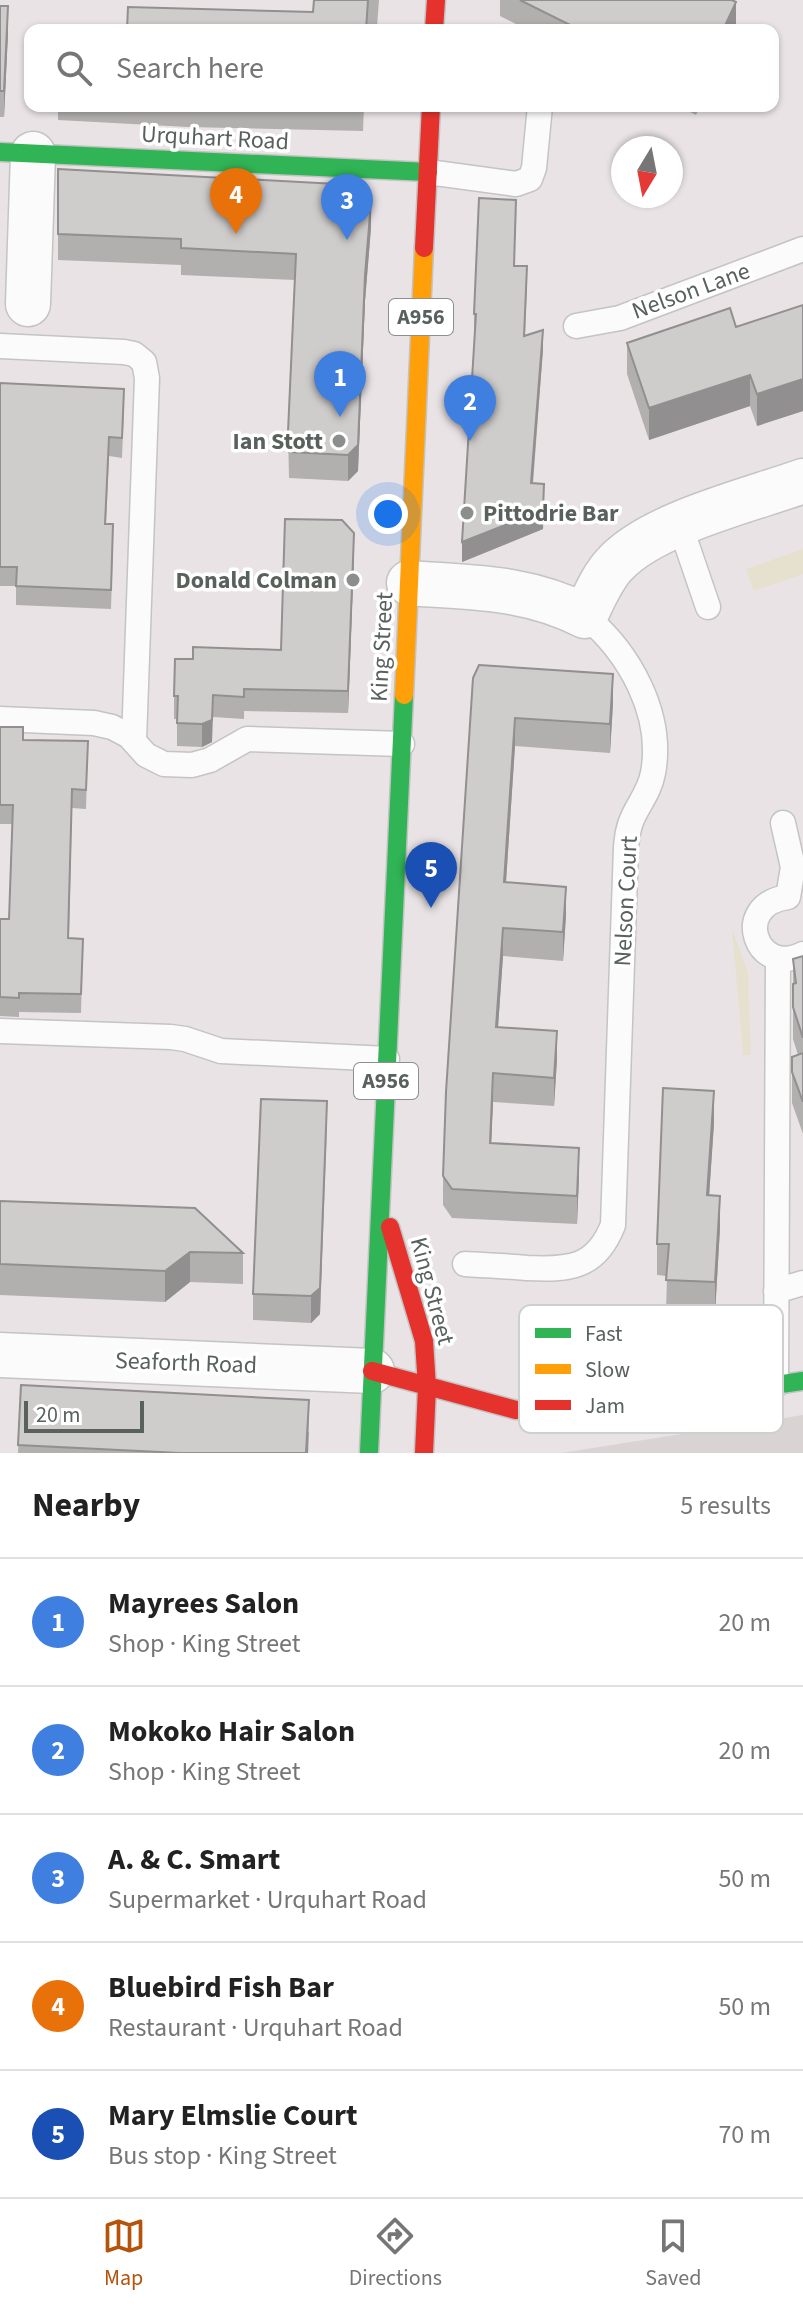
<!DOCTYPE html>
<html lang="en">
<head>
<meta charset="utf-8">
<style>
	:root { --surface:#fff; --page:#f2f2f2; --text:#222; --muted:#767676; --line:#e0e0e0; --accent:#b45309 }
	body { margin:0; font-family:"Source Sans 3",sans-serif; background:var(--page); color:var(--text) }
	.compass { position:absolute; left:611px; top:136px; width:72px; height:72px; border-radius:50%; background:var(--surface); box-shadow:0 2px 6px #0004; rotate:190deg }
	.scale { position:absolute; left:24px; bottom:20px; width:120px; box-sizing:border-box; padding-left:8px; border:4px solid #59615d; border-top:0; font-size:22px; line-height:28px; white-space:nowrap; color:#59615d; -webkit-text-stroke:6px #fff; paint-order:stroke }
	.you { position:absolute; left:388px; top:514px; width:28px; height:28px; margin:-20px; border:6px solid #fff; border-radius:50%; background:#1a73e8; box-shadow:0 0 0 12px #1a73e833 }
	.badge { display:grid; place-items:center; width:52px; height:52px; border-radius:50%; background:var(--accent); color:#fff; font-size:26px; font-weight:700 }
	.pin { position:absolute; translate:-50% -66px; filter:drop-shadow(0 2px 4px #0008) }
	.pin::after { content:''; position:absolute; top:42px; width:28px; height:24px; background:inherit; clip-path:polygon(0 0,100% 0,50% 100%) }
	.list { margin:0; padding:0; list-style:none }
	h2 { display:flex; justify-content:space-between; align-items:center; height:104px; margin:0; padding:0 32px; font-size:34px }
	h2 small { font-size:26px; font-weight:400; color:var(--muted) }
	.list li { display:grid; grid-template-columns:52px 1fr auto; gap:24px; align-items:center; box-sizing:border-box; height:128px; padding:0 32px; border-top:2px solid var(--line) }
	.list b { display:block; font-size:30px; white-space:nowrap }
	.list p { margin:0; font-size:26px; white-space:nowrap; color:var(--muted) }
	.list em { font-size:26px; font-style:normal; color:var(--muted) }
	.icon { flex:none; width:44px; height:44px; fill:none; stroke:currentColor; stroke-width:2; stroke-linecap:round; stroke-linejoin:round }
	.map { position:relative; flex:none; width:803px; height:1453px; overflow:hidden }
	.search { position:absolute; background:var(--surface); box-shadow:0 2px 6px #0004; left:24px; right:24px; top:24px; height:88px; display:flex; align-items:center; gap:20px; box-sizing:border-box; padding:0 28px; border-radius:16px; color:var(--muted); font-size:30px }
	.sheet { height:744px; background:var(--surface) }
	nav { display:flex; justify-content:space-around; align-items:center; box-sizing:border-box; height:112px; border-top:2px solid var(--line); background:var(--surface); font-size:22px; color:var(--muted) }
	nav a { display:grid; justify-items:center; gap:4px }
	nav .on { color:var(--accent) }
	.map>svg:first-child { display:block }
	.industrial { fill:#d9d3d4 }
	.green { fill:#e6e1cf }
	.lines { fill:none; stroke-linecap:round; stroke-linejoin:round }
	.lane-casing { stroke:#c3c4c3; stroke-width:27 }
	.street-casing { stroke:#c3c4c3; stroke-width:47 }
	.fast-casing { stroke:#c3c3c3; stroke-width:21 }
	.slow-casing { stroke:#c3c3c3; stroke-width:21 }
	.jam-casing { stroke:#c3c3c3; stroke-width:21 }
	.lane { stroke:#fcfbfb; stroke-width:24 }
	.street { stroke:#fcfbfb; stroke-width:44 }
	.fast { stroke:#30b455; stroke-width:18 }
	.slow { stroke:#ff9f0a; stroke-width:18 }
	.jam { stroke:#e5322d; stroke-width:18 }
	.wall { fill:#b2afaf }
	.shaded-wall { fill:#918f8f }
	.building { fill:#cfcccc; stroke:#918f8f; stroke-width:2 }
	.poi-dot { fill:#8b8e8d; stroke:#fff; stroke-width:3 }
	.labels { text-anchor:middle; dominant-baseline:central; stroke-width:7; stroke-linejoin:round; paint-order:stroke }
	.shield { fill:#fff; stroke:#8b908e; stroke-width:2 }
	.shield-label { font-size:22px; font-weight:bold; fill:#59615d }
	.street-label { font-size:24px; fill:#59615d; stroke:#fff }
	.poi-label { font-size:24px; font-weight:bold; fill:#59615d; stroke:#fff; text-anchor:end }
	.key { fill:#fff; stroke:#cdd0ce; stroke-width:2 }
	.key-label { font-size:22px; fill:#59615d }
</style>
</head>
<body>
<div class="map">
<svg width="803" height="1453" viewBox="0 0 803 1453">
	<rect width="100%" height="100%" fill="#e9e3e5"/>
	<!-- industrial -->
	<path class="industrial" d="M803,1415v38h-242z"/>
	<!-- green -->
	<path class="green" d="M803,549v25l-49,17 -8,-22z
		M732,929l16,43 3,83h-8z"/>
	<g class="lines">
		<!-- lane casing -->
		<g class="lane-casing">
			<path id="lane" d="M428,172l88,12 14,-5 4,-11 6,-62
				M576,326l44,-8 183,-69
				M0,346l124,6 10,2 10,8 3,16 -13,363
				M680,525l28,82
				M0,719l94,4 18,4 17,9 17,19 18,9 28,1 18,-5 37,-21 155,5
				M783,823l10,44 -5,30c-58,8 -31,81 15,57
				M0,1031l171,6 14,2 36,12 166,8
				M465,1264c20,1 41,2 62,4 43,2 69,0 86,-43l13,-378c1,-10 2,-20 7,-30 7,-15 17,-27 20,-44 11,-59 -24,-121 -68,-157
				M776,1291l27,-8
				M776,1385l2,-427"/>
		</g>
		<!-- street casing -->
		<g class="street-casing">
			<path id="street" d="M28,304l5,-150
				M409,583c65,5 116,3 176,33 9,-18 17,-39 31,-53 38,-40 134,-63 187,-82
				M0,1355l372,16"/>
		</g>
		<!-- fast casing -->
		<g class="fast-casing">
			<path id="fast" d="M0,152l428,20
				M694,1397l109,-16
				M369,1453l35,-758"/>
		</g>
		<!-- slow casing -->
		<g class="slow-casing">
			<path id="slow" d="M404,695l20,-447"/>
		</g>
		<!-- jam casing -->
		<g class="jam-casing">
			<path id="jam" d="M434,30l2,-30
				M424,248l7,-142
				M390,1227l34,114 3,46 -3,66
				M372,1371l144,39 106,-4 72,-9"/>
		</g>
		<!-- lane -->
		<use href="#lane" class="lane"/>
		<!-- street -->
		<use href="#street" class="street"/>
		<!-- fast -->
		<use href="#fast" class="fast"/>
		<!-- slow -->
		<use href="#slow" class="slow"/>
		<!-- jam -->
		<use href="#jam" class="jam"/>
	</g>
	<!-- wall -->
	<path class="wall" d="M314,0h65l-2,27 -9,-1v4h-241l186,-18z
		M500,0h232l4,29v1h-208l-28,-14z
		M0,6l8,27 -4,84h-4z
		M58,106h306l-1,25 -175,-4 -130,-7z
		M678,106h22l-4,9z
		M58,169l313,59 -6,73 -7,170 -10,10 -59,-3 -1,-46 7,-152 -114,-5v-10l-123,-5z
		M516,219l-2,47 13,19 -2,51 18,13 -10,135 11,19 -1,26 -81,33 13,-229h-1v-19z
		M803,305v106l-46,15 -7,-20 -101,34 -22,-66v-31l109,-16z
		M0,383l124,25 -2,50 -13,-2 -3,68 7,19 -2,66 -95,-4v-19h-16z
		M354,555l-6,158 -104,-2v8l-31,-2 -1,25 -10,5 -25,-1v-27h-3v-23l19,-37 88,-9z
		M473,678l140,25 -3,50 -95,-7 -9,137 60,32 -3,46 -60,-5 -5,71 59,32 -3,47 -61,-4 -2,41 88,33 -2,48 -125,-6 -9,-13v-29z
		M0,727l23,13 65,1 -2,68 -14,-1 -3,130 14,1 -2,74 -62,-1v5l-19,-1v-97h9l3,-95h-12z
		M803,956v178l-11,-31v-46l6,-2 -5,-16v-80z
		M714,1123l-5,72 11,33 -5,86 -49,-2 1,-36 -10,-1v-31z
		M327,1128l-7,186 -9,9 -58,-3v-26z
		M0,1201l243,52v31l-53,-2 -25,20 -165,-7z
		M21,1385l288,47 -1,21h-290z"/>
	<!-- shaded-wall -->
	<path class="shaded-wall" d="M736,2v28h-13z
		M8,6v27l-4,84v-26z
		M371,202v26l-6,73 -7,170 -10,10v-26z
		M543,330v19l-12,154v-20z
		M750,375v31l-101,34v-32z
		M803,379v32l-46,15v-32z
		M544,484l-1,45 -81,33v-20z
		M354,533v22l-6,158v-22z
		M613,674v29l-3,50v-29z
		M213,695l-1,47 -10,5v-23z
		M515,718v28l-11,165v-29z
		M566,887v28l-3,46v-29z
		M503,928v28l-7,100v-29z
		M557,1031v28l-3,47v-28z
		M493,1073v29l-3,70v-29z
		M714,1091v32l-7,104v-32z
		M327,1101l-7,213 -9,9v-27z
		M579,1148v28l-2,48v-28z
		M720,1196v32l-5,86v-32z
		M190,1252v30l-25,20v-31z
		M309,1400l-1,53h-2z"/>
	<!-- building -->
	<path class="building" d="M314,0h54l-2,30h-239l1,-23 185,5z
		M520,0h212l4,2 -13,28h-143z
		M0,6h8l-4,85h-4z
		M58,26l62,4h-62z
		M58,169l297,16 16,17 -6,73 -7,170 -10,10 -59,-3 1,-19 -2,-1 8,-178 -115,-6v-9l-123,-5z
		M479,198l37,2 -2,66h13l-3,70 19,-6 -12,153 13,1 -1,26 -81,32 14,-228h-2z
		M803,305v74l-46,15 -7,-19 -101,33 -22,-65 103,-35 6,19z
		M0,383l124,6 -2,49 -13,-1 -4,87h8l-2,66 -95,-4 1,-19h-17z
		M285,519l57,1 12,13 -6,158 -104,-2v8l-31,-2 -1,25 -10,4 -25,-1 1,-27h-4l1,-37h18v-12l88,3z
		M479,665l134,9 -3,50 -95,-6 -11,164 62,5 -3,45 -60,-4 -7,99 61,4 -3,47 -61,-5 -3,70 89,5 -2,48 -125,-7 -9,-13 3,-84 27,-414z
		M0,727h23v13l65,1 -2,49 -14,-1 -4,149 15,1 -2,55 -62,-1v5l-19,-1v-78h9l4,-114h-13z
		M803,956v82l-10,-31v-23l3,-1 -3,-24z
		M803,1053v49l-11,-30v-15z
		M663,1088l51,3 -7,104 13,1 -5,86 -49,-2 3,-36h-12z
		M261,1099l66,2 -7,187 -9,8 -58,-2z
		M0,1201l195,7 48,45 -53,-1 -25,19 -165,-7z
		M21,1385l288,15 -3,53h-126l-162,-8z"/>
	<!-- markers -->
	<g class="poi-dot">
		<circle cx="339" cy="441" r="8"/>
		<circle cx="467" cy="513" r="8"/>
		<circle cx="353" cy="580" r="8"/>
	</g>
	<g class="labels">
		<!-- shield labels -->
		<g class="shield">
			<rect x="389" y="299" width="64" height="36" rx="6"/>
			<rect x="354" y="1063" width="64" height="36" rx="6"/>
		</g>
		<g class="shield-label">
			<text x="421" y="317">A956</text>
			<text x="386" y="1081">A956</text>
		</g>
		<!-- street labels -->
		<g class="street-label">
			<text transform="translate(215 138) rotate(3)">Urquhart Road</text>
			<text transform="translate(691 291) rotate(-20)">Nelson Lane</text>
			<text transform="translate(382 647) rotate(-87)">King Street</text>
			<text transform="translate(626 901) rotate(-87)">Nelson Court</text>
			<text transform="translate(432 1291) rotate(75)">King Street</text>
			<text transform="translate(186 1363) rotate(2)">Seaforth Road</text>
		</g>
		<!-- poi labels -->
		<g class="poi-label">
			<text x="323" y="441">Ian Stott</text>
			<text x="483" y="513" text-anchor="start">Pittodrie Bar</text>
			<text x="337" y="580">Donald Colman</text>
		</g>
	</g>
	<!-- legend -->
	<rect x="519" y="1305" width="264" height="128" rx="12" class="key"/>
	<rect x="535" y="1328" width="36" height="10" fill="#30b455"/>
	<rect x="535" y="1364" width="36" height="10" fill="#ff9f0a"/>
	<rect x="535" y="1400" width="36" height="10" fill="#e5322d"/>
	<g class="key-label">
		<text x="585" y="1341">Fast</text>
		<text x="585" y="1377">Slow</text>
		<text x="585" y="1413">Jam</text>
	</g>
</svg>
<svg class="compass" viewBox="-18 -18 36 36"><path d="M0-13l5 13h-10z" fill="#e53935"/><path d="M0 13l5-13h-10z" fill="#767676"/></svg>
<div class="scale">20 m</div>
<div class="you"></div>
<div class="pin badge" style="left:340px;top:417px;background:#3f7fe0">1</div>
<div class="pin badge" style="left:470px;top:441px;background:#3f7fe0">2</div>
<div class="pin badge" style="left:347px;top:240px;background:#3f7fe0">3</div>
<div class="pin badge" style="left:236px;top:234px;background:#e8710a">4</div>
<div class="pin badge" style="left:431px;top:908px;background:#1a4fb4">5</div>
<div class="search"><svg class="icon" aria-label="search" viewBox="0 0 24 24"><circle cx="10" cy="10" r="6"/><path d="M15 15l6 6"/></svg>Search here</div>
</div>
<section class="sheet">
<h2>Nearby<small>5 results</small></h2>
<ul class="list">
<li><span class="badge" style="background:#3f7fe0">1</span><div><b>Mayrees Salon</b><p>Shop · King Street</p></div><em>20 m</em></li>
<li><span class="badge" style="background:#3f7fe0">2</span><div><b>Mokoko Hair Salon</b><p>Shop · King Street</p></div><em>20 m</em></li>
<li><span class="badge" style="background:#3f7fe0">3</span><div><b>A. &amp; C. Smart</b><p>Supermarket · Urquhart Road</p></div><em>50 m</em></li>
<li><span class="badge" style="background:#e8710a">4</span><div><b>Bluebird Fish Bar</b><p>Restaurant · Urquhart Road</p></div><em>50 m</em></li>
<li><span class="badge" style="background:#1a4fb4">5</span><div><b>Mary Elmslie Court</b><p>Bus stop · King Street</p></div><em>70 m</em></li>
</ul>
</section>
<nav>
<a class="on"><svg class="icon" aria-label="map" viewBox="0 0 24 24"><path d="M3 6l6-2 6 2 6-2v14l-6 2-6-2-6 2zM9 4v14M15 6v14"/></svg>Map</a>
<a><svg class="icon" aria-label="directions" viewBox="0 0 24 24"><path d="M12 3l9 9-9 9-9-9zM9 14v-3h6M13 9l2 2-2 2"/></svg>Directions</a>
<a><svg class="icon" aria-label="saved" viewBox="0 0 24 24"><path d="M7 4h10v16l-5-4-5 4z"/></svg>Saved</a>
</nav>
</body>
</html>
